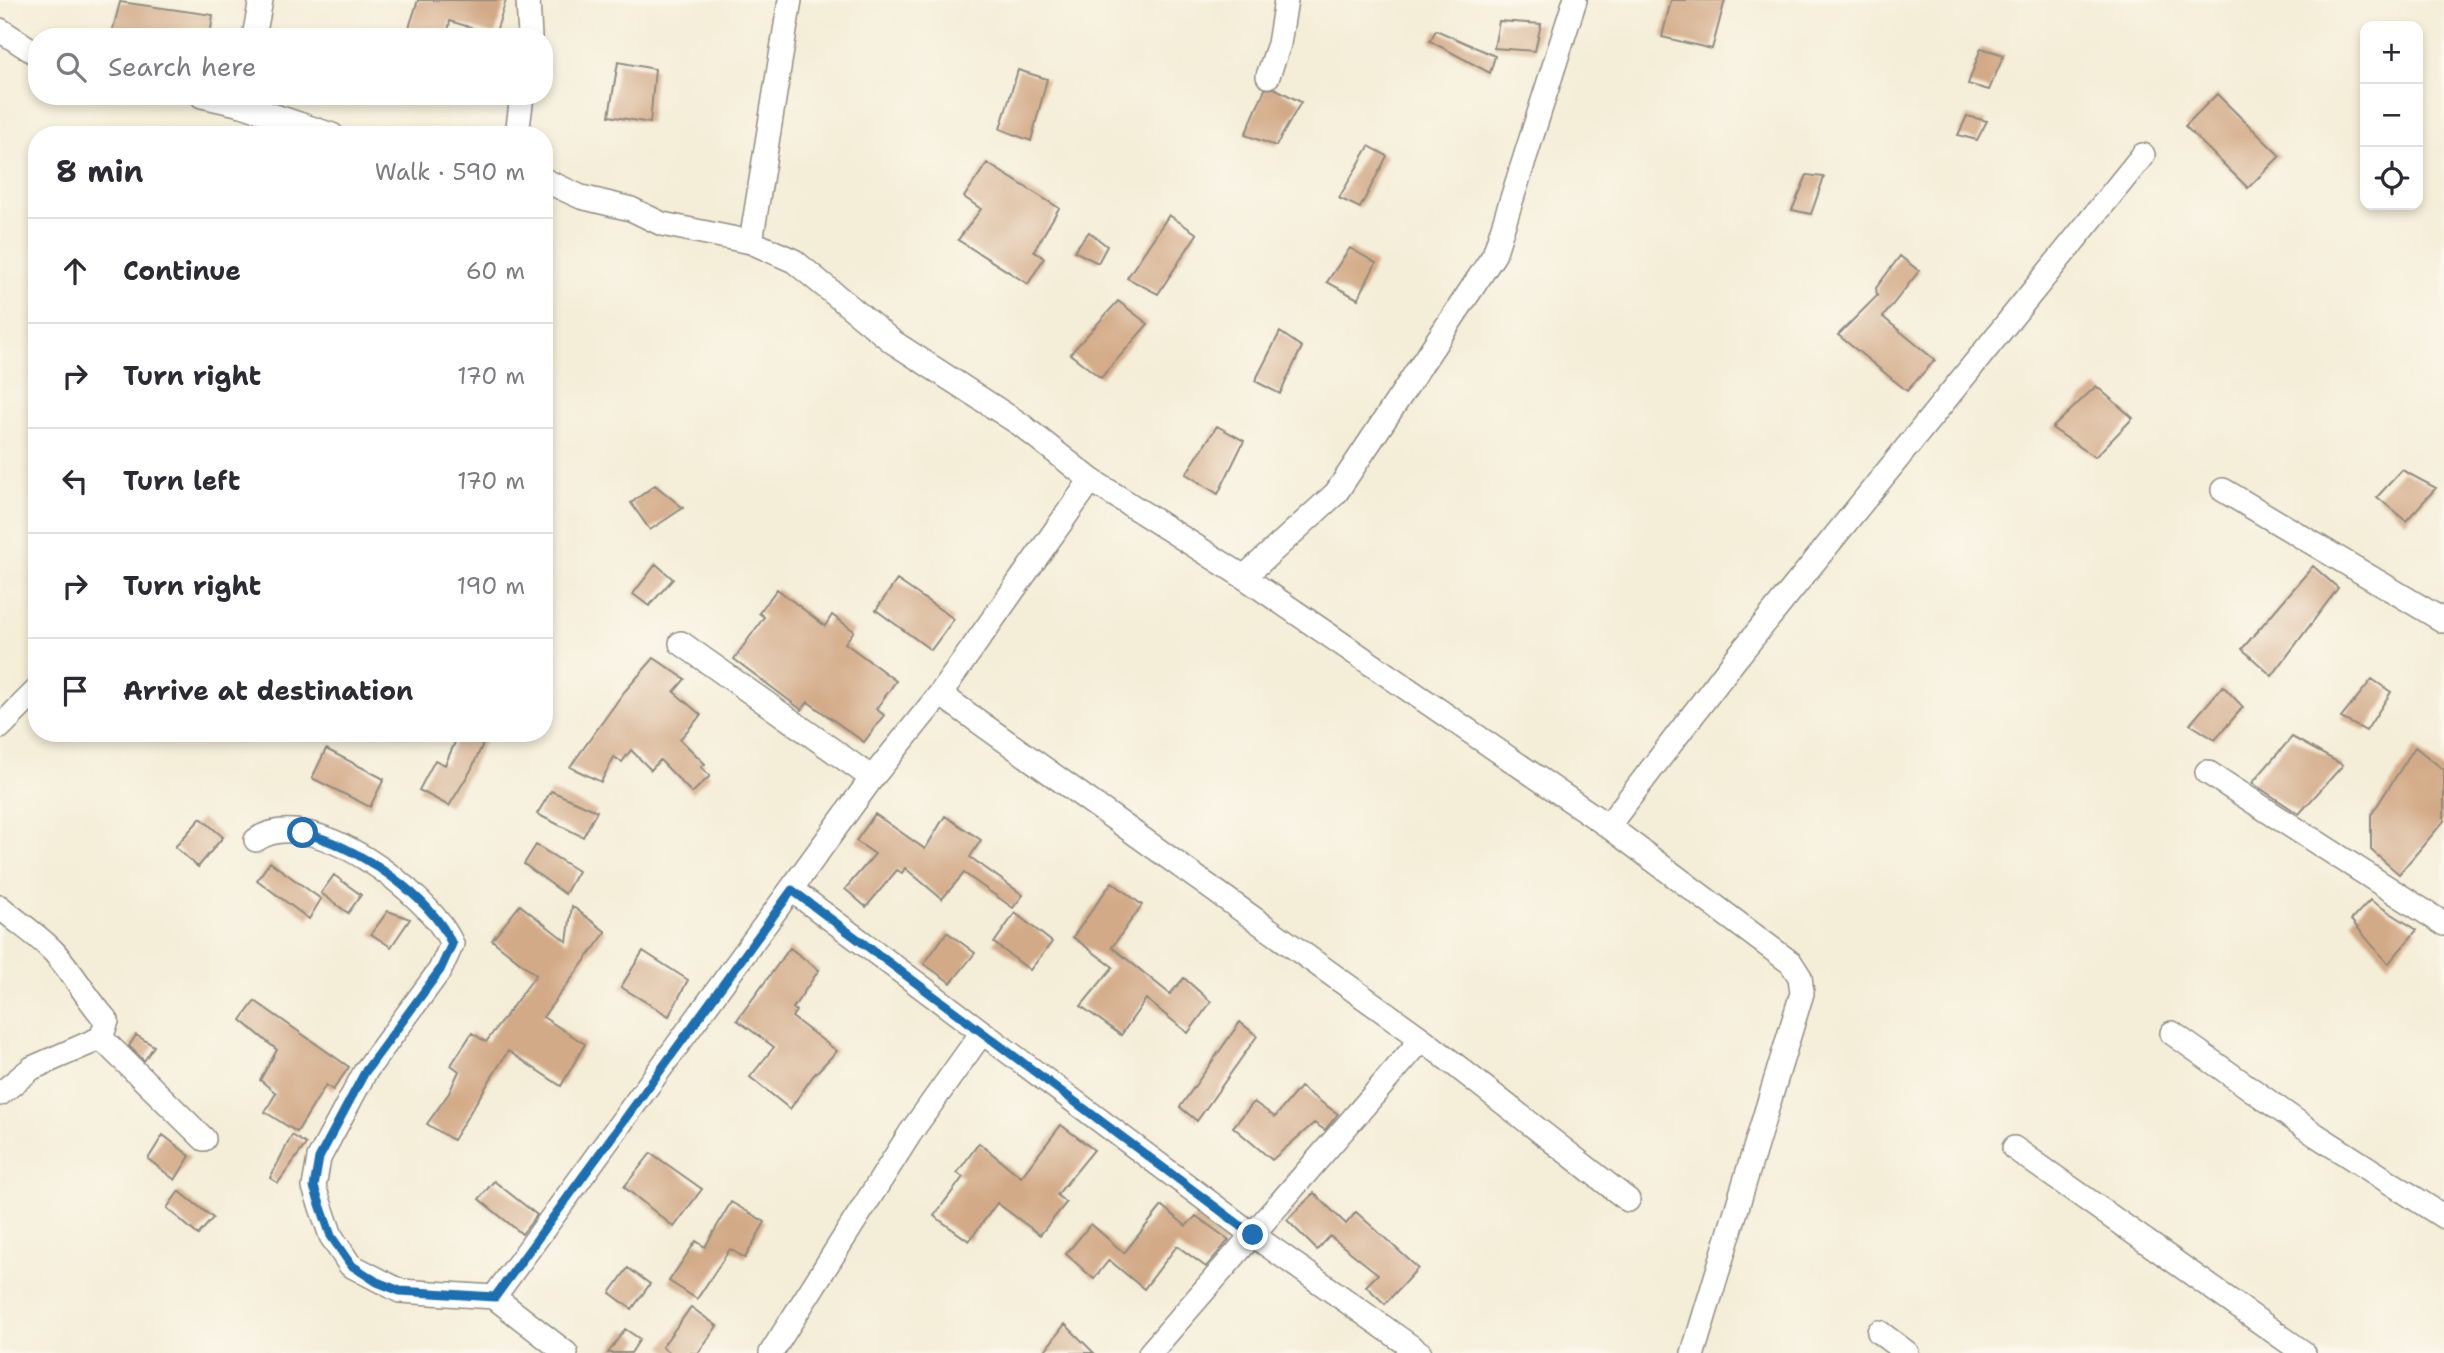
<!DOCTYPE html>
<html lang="en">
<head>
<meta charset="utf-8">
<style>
	:root { --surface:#fff; --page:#f2f2f3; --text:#2b2b33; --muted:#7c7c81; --line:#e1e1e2 }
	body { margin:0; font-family:"Shantell Sans",sans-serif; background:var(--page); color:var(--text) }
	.controls { position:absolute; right:21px; top:21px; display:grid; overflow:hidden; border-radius:14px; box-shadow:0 4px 10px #0003 }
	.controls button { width:63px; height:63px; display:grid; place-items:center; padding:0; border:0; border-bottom:2px solid var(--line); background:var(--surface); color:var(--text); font:35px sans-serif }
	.stop { position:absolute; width:21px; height:21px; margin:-16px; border:5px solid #1f6fb2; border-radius:50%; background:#fff }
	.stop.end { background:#1f6fb2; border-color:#fff; box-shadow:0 2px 7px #0008 }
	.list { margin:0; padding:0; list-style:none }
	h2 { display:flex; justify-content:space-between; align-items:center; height:91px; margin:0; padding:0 28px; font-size:30px }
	h2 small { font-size:23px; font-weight:400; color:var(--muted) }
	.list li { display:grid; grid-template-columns:46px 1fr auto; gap:21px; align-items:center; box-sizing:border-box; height:105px; padding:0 28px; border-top:2px solid var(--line) }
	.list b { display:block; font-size:26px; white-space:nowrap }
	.list em { font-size:23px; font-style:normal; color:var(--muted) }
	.icon { flex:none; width:38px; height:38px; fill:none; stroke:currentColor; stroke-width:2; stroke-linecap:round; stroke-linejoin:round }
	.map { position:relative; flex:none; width:2444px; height:1353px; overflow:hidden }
	.search { position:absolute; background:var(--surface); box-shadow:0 4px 10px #0003; left:28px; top:28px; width:525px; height:77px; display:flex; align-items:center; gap:18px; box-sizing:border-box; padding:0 24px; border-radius:28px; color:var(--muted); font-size:26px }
	.panel { position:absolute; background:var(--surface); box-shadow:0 4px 10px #0003; left:28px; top:126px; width:525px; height:616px; border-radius:28px }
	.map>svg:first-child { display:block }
	.building { fill:#d3aa87 }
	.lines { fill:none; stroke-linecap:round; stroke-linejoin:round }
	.minor-casing { stroke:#908c81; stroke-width:26 }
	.minor { stroke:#fff; stroke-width:23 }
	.route { stroke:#1f6fb2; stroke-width:9 }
</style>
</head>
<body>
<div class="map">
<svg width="2444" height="1353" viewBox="0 0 2444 1353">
	<rect width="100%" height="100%" fill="#fbf7ec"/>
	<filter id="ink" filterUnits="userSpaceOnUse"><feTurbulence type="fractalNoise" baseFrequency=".0143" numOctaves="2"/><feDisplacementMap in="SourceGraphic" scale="14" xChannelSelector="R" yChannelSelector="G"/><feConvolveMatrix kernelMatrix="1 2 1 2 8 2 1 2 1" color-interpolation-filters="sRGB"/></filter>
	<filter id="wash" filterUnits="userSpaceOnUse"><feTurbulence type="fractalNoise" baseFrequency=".00686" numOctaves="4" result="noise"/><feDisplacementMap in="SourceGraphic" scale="28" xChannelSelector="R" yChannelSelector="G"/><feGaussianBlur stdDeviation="1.57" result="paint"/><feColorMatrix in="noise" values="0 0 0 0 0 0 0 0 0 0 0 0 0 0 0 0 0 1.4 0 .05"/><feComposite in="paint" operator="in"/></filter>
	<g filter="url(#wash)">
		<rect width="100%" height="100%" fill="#f4edd7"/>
		<g id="blocks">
			<!-- building -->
			<path class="building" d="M418,0h88l-11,35 -45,-14 -3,16h-41z
				M1671,0h54l-13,49 -50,-12z
				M120,2l93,13 -3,22h-99z
				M1499,21l42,3 -6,27 -41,-3z
				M1436,30l59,26 -5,17 -60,-32z
				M1981,48l23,7 -15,35 -21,-6z
				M618,62l37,7 -5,54 -41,-7z
				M1018,70l29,9 -16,62 -31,-12z
				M1274,88l27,14 -25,44 -31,-11 20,-46z
				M2217,94l63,62 -32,32 -63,-62z
				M1967,116l20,5 -10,19 -19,-5z
				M1369,146l18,10 -27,52 -21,-10z
				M987,163l72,45 -25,43 10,7 -16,26 -70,-44 23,-31 -17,-12z
				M1807,175l17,2 -13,37 -19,-4z
				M1169,215l28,19 -39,60 -31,-16z
				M1089,232l18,14 -9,17 -24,-12z
				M1350,248l26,15 -18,36 -31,-17z
				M1900,256l19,15 -36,46 52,43 -28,31 -69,-56 39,-39 -1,-8z
				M1118,301l30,23 -47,54 -31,-24z
				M1280,332l22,15 -22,47 -25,-13z
				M2096,386l37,32 -38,39 -43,-29z
				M1217,426l27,15 -26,53 -32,-20z
				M2402,470l34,18 -30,33 -29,-24z
				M655,485l28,23 -33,22 -19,-27z
				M656,564l17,15 -24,27 -16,-12z
				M2313,566l25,22 -66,88 -30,-27z
				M897,580l57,39 -23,31 -55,-40z
				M777,589l48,37 7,-11 22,16 -9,12 51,38 -20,28 8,6 -20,27 -56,-40 -6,8 -68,-51 30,-42 -5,-4z
				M654,658l31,21 -11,13 27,23 -21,24 25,25 -4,3 9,9 -18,17 -32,-33 -9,10 -20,-20 -9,12 -8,-5 -13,25 -31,-15 54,-75z
				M2372,679l19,13 -25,39 -25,-13z
				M2223,686l20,21 -28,33 -25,-16z
				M459,733h29l-17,37 -22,36 -30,-16 16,-30 10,5z
				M2292,737l51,28 -44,49 -47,-31z
				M2415,747l29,23v51l-45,53 -28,-24v-35z
				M326,749l58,30 -14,28 -58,-29z
				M551,791l46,20 -14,26 -46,-23z
				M875,814l50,35 20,-33 36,24 -11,17 53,38 -10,13 -49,-35 -22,26 -37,-31 -3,5 -5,-3 -31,37 -21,-18 30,-35 -19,-13z
				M201,818l22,19 -25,30 -23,-20z
				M536,845l42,26 -13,23 -41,-30z
				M270,862l51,37 -12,20 -52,-39z
				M334,875l27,20 -13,18 -27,-20z
				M1112,882l30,23 -30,42 58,47 14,-16 27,24 -23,31 -42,-34 -25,36 -40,-29 32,-39 -40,-30z
				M2370,900l47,30 -29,34 -37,-44z
				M520,905l47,37 5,-36 34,26 -63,85 42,27 -24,42 -53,-35 -55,89 -26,-16 22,-31 10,-22 -8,-6 21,-32 14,9 50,-67 -44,-35z
				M388,911l22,8 -19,28 -20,-13z
				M1015,913l37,29 -22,28 -36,-27z
				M947,932l28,21 -24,30 -27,-19z
				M790,948l29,22 -26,38 3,3 -4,6 45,34 -24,25 -23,33 -40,-32 24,-30 -37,-27z
				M643,951l45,29 -19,36 -48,-29z
				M255,1001l94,66 -16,23 -7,-5 -29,47 -32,-20 11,-19 -16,-13 17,-30 -36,-30z
				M1240,1022l17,14 -60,85 -17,-14z
				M136,1035l18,11 -10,15 -15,-15z
				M1300,1087l38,27 -13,16 -11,-7 -42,37 -39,-33 21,-25 21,15z
				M1061,1125l33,25 -37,45 9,8 -26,32 -43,-32 -28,38 -35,-25 29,-39 -6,-4 22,-30 42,34z
				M163,1135l27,21 -15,24 -27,-21z
				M292,1135l14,9 -28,39 -8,-5z
				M651,1153l51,36 -28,38 -50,-40z
				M494,1181l43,34 -15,19 -43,-35z
				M179,1191l34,27 -15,17 -31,-27z
				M1314,1193l32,31 10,-12 62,56 -33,36 -19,-18 12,-12 -48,-38 -13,14 -30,-30z
				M731,1202l34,20 -20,36 -15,-9 -33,50 -28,-18 27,-40 9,6z
				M1162,1206l24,20 10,-10 33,24 -23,27 -29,-21 -33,43 -35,-29 -15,19 -28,-25 25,-30 33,29z
				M628,1268l22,16 -18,25 -22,-16z
				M691,1307l26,19 -19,27h-28l-8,-6z
				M1065,1324l29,29h-51z
				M625,1329l15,10 -9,14h-23z"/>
		</g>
	</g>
	<g filter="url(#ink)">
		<use href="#blocks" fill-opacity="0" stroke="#908c81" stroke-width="2"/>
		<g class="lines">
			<!-- minor casing -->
			<g class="minor-casing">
				<path id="minor" d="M528,0l2,37
					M0,30l37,24
					M254,37l7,-37
					M1268,76l11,-32 7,-44
					M202,96l40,9 90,30
					M517,135l5,-39
					M544,180l37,17 50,12 31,15 89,18 43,19 99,81 127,82 71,56 153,97 364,249 183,137 9,14 2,16 -109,360
					M751,242l39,-242
					M2223,490l221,131
					M1244,577l92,-84 158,-238 81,-255
					M681,643l191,135
					M940,694l482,345 206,161
					M0,727l37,-37
					M2207,772l237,152
					M1608,826l126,-165 409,-506
					M256,840c54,-39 175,55 196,104l-12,26 -75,102 -46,86 -5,29 17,49 19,29 50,26 94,6 72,56
					M792,890l461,345 167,118
					M0,907c17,15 39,29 54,45 20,22 33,47 53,69l-6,17 103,101
					M2172,1033l144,102 128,82
					M0,1094l32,-26 69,-30
					M2014,1148l290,205
					M494,1297l378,-519 68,-84 151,-214
					M1879,1332l28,21
					M771,1353l140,-221 70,-98
					M1150,1353l272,-314"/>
			</g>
			<!-- minor -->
			<use href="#minor" class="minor"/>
		</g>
	</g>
	<g class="lines" filter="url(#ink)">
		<!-- route -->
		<path class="route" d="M303,833c51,11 128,63 149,111l-12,26 -75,102 -46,86 -5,29 17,49 20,29 26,17 23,9 95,6 297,-407 461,345"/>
	</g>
</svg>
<div class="controls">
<button>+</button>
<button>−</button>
<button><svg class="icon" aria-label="locate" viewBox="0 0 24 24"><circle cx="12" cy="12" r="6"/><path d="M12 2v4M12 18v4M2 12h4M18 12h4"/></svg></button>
</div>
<div class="stop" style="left:303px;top:833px"></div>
<div class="stop end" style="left:1253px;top:1235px"></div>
<div class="search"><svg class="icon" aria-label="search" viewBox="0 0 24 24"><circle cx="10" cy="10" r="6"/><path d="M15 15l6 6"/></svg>Search here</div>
<section class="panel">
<h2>8 min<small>Walk · 590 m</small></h2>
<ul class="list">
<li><svg class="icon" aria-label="ahead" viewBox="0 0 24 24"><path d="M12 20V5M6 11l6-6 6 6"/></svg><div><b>Continue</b></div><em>60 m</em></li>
<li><svg class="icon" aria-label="right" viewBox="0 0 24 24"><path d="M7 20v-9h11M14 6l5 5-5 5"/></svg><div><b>Turn right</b></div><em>170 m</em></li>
<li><svg class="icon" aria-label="left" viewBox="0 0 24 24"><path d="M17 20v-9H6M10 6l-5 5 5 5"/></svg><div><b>Turn left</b></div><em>170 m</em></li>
<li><svg class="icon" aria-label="right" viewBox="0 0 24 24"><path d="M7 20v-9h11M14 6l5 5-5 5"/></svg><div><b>Turn right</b></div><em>190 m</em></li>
<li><svg class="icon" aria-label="arrive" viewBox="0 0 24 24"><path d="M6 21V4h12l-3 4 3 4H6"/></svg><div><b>Arrive at destination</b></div></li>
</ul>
</section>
</div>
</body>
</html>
